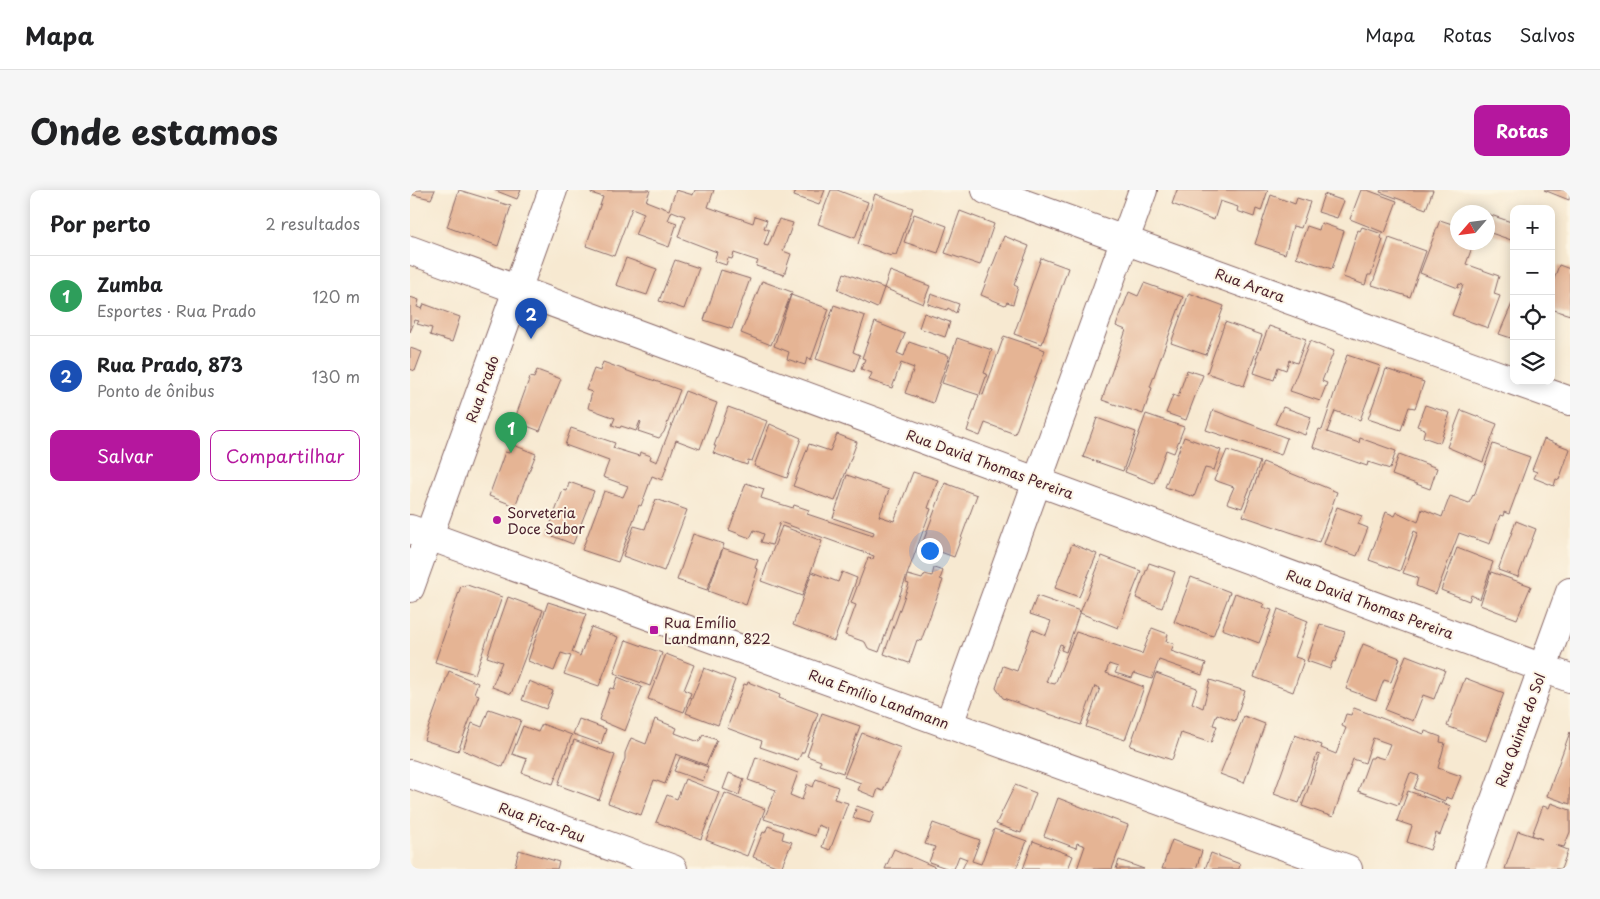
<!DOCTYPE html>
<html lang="pt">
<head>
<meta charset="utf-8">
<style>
	:root { --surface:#fff; --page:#f6f6f6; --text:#202124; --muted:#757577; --line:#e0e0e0; --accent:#b5179e }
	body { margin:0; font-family:"Playpen Sans",sans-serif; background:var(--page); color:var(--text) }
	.controls { position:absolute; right:15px; top:15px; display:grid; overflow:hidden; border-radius:10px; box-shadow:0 2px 12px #0003 }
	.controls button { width:45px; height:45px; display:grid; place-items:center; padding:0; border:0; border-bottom:1px solid var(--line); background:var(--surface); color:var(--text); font:25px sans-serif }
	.compass { position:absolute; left:1040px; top:15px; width:45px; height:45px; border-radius:50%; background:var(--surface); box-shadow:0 2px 12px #0003; rotate:242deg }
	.you { position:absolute; left:519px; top:360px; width:18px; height:18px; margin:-12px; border:4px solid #fff; border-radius:50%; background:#1a73e8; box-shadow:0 0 0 8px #1a73e833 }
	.badge { display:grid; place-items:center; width:32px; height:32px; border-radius:50%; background:var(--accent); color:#fff; font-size:16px; font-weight:700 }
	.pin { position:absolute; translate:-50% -41px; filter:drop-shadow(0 1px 2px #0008) }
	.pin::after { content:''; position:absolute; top:26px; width:18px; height:15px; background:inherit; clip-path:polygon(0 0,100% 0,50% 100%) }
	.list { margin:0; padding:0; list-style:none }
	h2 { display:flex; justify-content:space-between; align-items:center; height:65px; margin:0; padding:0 20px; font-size:21px }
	h2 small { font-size:16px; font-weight:400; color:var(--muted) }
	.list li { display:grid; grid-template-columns:32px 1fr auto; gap:15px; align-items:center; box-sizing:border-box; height:80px; padding:0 20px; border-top:1px solid var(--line) }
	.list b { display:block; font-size:19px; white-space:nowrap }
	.list p { margin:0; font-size:16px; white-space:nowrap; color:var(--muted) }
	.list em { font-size:16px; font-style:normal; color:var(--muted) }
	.actions { display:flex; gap:10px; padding:15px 20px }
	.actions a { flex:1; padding:11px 0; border:1px solid var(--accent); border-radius:10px; text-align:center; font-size:18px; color:var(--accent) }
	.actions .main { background:var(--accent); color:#fff }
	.icon { flex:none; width:28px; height:28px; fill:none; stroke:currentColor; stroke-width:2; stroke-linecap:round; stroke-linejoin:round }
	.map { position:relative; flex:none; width:1160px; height:679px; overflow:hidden; border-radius:10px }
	header { display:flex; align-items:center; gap:30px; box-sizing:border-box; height:70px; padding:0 25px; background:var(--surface); border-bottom:1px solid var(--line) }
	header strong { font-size:24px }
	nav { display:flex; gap:28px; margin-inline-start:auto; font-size:18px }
	.intro { display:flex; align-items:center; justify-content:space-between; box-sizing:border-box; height:120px; padding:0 30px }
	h1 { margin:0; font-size:35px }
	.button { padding:12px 22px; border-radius:10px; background:var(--accent); color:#fff; font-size:18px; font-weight:700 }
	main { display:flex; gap:30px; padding:0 30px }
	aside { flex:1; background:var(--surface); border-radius:10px; box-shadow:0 2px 12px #0003 }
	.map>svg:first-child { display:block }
	.building { fill:#e5b494 }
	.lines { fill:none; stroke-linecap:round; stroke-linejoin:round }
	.street-casing { stroke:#876665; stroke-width:30 }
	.secondary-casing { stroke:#876665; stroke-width:30 }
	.street { stroke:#fff; stroke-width:28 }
	.secondary { stroke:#fff; stroke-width:28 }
	.poi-dot { fill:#b5179e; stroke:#fcf5e5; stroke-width:2 }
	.labels { text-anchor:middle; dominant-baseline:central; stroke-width:4; stroke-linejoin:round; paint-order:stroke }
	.street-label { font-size:14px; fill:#4a1f2b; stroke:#fcf5e5 }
	.poi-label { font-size:14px; fill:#4a1f2b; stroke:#fcf5e5; text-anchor:start }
</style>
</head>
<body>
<header>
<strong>Mapa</strong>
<nav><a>Mapa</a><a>Rotas</a><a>Salvos</a></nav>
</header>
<div class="intro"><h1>Onde estamos</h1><a class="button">Rotas</a></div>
<main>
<aside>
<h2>Por perto<small>2 resultados</small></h2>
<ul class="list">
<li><span class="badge" style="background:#2e9e5b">1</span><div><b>Zumba</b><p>Esportes · Rua Prado</p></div><em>120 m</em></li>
<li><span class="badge" style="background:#1a4fb4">2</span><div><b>Rua Prado, 873</b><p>Ponto de ônibus</p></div><em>130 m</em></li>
</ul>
<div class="actions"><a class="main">Salvar</a><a>Compartilhar</a></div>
</aside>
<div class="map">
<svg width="1160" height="679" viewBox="0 0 1160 679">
	<rect width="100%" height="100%" fill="#fcf5e5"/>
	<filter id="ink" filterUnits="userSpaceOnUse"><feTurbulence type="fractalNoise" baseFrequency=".02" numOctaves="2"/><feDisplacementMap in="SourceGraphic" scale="10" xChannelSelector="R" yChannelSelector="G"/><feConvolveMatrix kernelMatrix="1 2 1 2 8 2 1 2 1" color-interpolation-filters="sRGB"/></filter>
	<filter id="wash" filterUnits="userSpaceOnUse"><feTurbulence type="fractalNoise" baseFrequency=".0096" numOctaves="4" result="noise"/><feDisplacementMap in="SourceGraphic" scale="20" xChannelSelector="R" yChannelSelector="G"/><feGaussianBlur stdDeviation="1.12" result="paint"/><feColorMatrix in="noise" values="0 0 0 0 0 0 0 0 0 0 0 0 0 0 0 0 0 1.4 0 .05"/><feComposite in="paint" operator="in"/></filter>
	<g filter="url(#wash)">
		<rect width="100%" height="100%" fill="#f7e9d1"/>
		<g id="blocks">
			<!-- building -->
			<path class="building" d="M0,0h25l-4,9 -21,-5z
				M49,0l52,16 -13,40 -51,-19z
				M84,0h27l-4,9z
				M182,0h58l-4,11 23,9 7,-20 17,5 2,-5h19l-6,17 45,16 2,-7 12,4 -3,8 5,2 -5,15 4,1 11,-27 14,4 -10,28 8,3 -7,21 -28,-9 2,-5 -24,-8 -2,6 -4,-1 -2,7 -12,-4 3,-9 -39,-15 7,-21 -13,-5 -4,9 9,3 -8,24 -34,-12 9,-22 -12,-5 -18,48 -28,-10 17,-49 -12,-4z
				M386,0h29l-6,15 -25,-9z
				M421,0h6l31,12 -13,36 -37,-14z
				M767,0h91l-7,21 -5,-2 -2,8 -17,-6 1,-4 -18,-6 -6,19 -42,-16z
				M951,0h6l30,11 -12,32 -35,-14z
				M971,0h52l-7,19 -46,-17z
				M1134,0h26v6l-1,4z
				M465,4l38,14 -17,47 -4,-1 -1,2 -33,-12z
				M914,4l20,7 -7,17 -19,-6z
				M861,5l24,9 2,-6 13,4 -9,26 -8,-2 -8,28 -30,-10z
				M550,21l34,13 -14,41 -35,-12z
				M504,24l33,12 -9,27 -34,-11z
				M1078,24l26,9v18l-26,-9z
				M1030,30l18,6v16h16l-8,22 33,12 -5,18 6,2 -12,32 -36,-13 11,-30 -4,-1 -1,4 -38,-15z
				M911,33l23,8 -12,38 -36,-12 11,-31 12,4z
				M952,37l20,7 -1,4 2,2 -12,35h-3l-3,10 -22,-8 15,-47 2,1z
				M594,46l25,10 -15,39 4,2 -5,17 -6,-2 -2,3 -24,-10z
				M979,48l37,13 -16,46 -38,-12z
				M216,68l31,11 -10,26 -31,-10z
				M631,68l27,10 -26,76 -28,-10z
				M265,70l24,8 -15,41 -25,-8z
				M1149,75l11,4v46l-19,-6v-21z
				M311,80l29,9 -18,50 -28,-9z
				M480,81l40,15 -7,18 -39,-16z
				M434,83l40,15 -7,20 -39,-18z
				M352,91l30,11 -21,53 -30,-12z
				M734,93l39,14 -33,90 2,1 -9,26 -41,-14 24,-70 -10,-4 13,-34 9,4z
				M779,103l35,13 -18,49 -35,-12z
				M521,104l28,10 -3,9 -8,-5 -1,2 -19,-6z
				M381,105l38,14 -18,51 -4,-2 -2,7 -18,-6 2,-7 -15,-6z
				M0,107l9,3 -2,7 5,2 2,-5 36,13 -8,25 -22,-7 2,-7 -15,-4 2,-3 -4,-1 -5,12z
				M1104,109v40l-15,-5z
				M424,115l31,11 -12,36 7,3 -6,17 -38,-13z
				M514,123l26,9 -5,15 -26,-9z
				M465,132l30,12 -8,19 7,3 5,-14 40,14 -16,47 -28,-10 9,-25 -13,-5 -9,25 -23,-8 3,-7 -11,-4 4,-10 -3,-1z
				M815,132l37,13 -18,51 -37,-13z
				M859,136l37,13 -9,24 -8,-3 -3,10 -8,-3 -4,13 -20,-7 4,-13 -2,-1z
				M594,146l41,14 -30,84 -30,-11 -5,13 -13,-5 12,-36 -37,-12 15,-45 35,12 -8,23 3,1 -7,20 3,1z
				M900,151l24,10 -12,30 5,2 -7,18 -30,-10z
				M0,158l12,4 -7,19 -5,-2z
				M937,165l33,11 -20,54 -25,-9 -8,21 32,11 1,-5 36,13 -6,18 -22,-7 -1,4 -54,-19 6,-18 3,1z
				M193,172l77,28 -16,42 -5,6 -21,-7 3,-9 -1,-1 -4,10 -15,-5 -1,2 -8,-3 3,-7 -27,-10 4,-16 -6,-2 8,-21 6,2z
				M976,179l38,13 -9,26 -6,-1 -8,23 -33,-11z
				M127,180l24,9 -21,52 -26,-10 16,-44 4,1z
				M777,180l16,5 -17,45 -20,-7 7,-18 5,2z
				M275,201l32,12 -17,46 -24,-9 -14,40 -10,-4 -11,30 -2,-1 -21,57 -36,-12 22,-59 19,6 5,-11 -25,-9 6,-16 -44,-16 6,-17 44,15 -2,5 26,8 1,-4 11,4 -1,3 7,3z
				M1015,215l25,8 -10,30 -17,-6 2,-8 -8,-3z
				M318,217l39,14 -15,40 -4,-1 -1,5 -34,-12 3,-7h-2z
				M873,217l28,10 -6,18 -30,-11z
				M803,220l74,28 -6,17 -75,-25z
				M1051,220l36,14 -14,38 -36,-15z
				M736,224l38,13 -10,26 -8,-3 -12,33 -29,-11z
				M687,228l39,14 -13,39 -40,-14z
				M360,234l31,14 -14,40 -33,-12z
				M427,244l20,8 -22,59 -42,-15 16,-42 21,7z
				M774,247l37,13 -7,20 -9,-2 -11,29 -29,-10z
				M1134,249l26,10 -11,31 -3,-1 -2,7 -20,-8 3,-6 -5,-2z
				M101,254l25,10 -21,52 -26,-10 16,-44 4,1z
				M1083,254l37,13 -21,57 -5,-2 -1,4 -3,-1 -10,29 -31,-11 -23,61 -20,-8 2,-8 -15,-5 15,-40 -4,-2 -14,40 -31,-11 17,-48 9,4 2,-4 21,10 4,-13 20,8 8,-21 19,7 4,-8 1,1z
				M817,260l33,12 -18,46 -15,-5 7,-16 -20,-7z
				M989,264l38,14 -7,21 -38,-14z
				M853,272l74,30 -18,50 -76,-26z
				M503,282l25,8 -10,28 3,1 -52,143 -11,-4 -3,-6 -20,-7 11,-30 -5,-2 17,-45 5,1 1,-3 -94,-34 -8,23 -11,-3 3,-8 -10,-4 -4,8 -21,-8 17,-47 18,6 -3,9 32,10 1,-3 15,5 -2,4 66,22 1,-4 -41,-14 14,-43 42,15 -10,26 15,5z
				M159,292l25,9 -21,53 -26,-10 16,-44 4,1z
				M535,293l32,12 -23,62 -32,-12z
				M246,309l31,11 -23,61 -41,-15 11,-30 11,3z
				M927,317l25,9 -4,8 10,4 -11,28 -33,-12z
				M1106,331l20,8 -18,48 -20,-7z
				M372,336l40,15 -20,55 -41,-15z
				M283,344l31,10 -17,46 -30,-10z
				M662,354l25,10 -18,43 -24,-9z
				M313,358l35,12 -3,8 3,1 -12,36 -38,-14z
				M1047,358l36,14 -13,37 -9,-4 -2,6 -28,-11z
				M692,366l39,15 -23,57 -38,-15z
				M739,373l26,9 -13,36 -26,-10z
				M524,378l9,3 -3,8 3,1 -22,61 -4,-1 -8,23 -25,-9 25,-70 -3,-1 2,-8 14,4 3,-5 7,2z
				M402,382l26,10 4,-10 15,6 -23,63 -41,-16z
				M1081,382l40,14 -14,33 -37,-14z
				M781,387l39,15 -17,44 -39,-14z
				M57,395l35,12 -27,77 -40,-12 26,-76z
				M825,403l29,11 -2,3 10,3 -13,33 -37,-14z
				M627,406l43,15 -14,41 -5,-2 2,-5 -3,-1 -14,38 9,2 21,-52 66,22 10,-26 16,6 -2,7 8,3 -3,7 35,12 -4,12 -43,-15 -7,19 -18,-6 -2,5 -17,-5 3,-6 -9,-3 -3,9 38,14 -19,53 -39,-13 14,-39 -5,-2 -14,39 -78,-27 -7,-10 7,-22 14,5 15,-42 14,6 5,-14 -21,-7z
				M98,407l35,13 -32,84 -19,-7 10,-25 -15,-5z
				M138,412l38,12 -14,38 8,4 11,-29 27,10 -19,49 -35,-12 7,-18 -10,-3 -7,18 -26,-10z
				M868,419l30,12 -13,36 9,3 -11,32 -39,-15z
				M910,434l25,8 -10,30 -2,-1 -3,8 -23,-8z
				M216,450l36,13 -12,33 -36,-13z
				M953,454l37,14 -9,24 -7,-2 -8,20 -30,-11z
				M256,464l28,11 -10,25 7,3 -7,19 -36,-13z
				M996,465l39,15 -11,29 -11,-4 -10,26 -28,-11z
				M294,478l31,12 -17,45 -32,-12z
				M39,481l29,12 -4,10 5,2 -21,56 -34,-11z
				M746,483l41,15 -5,15 11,5 7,-28 35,11 -10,30 -18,-7 -4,11 4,1 -6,17 -30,-10 -9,27 -42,-14z
				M208,487l24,10 -17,44 -26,-11 11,-32 4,1z
				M1055,488l39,15 -18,48 -39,-15z
				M119,491l24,10 -7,18 -24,-9z
				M338,492l32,13 -1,3 39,15 -14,39h-2l-4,8 -38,-13 2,-6 -35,-13 17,-44 3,1z
				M944,518l70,26 1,-3 16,6 -1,5 5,1 -7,25 23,8 -9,23 -6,-2 -1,4 -31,-12 5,-13 -9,-3 -12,32 -40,-14 12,-33h3l1,-2 10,3 6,-15 -17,-6 -8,25 -12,-4 -20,58 -31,-11 18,-51 -3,-1 -18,49 -25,-9 21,-59 27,10 -1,3 15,6 10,-26 -4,-2 4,-12 5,1z
				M79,519l32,11 -18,47 -40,-17 9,-27 10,4z
				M412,523l38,13 -17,47 -24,-8 2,-4 -14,-5z
				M834,526l21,8 -21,59 -24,-9z
				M169,529l27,10 -5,15 -28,-10z
				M245,529l22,9 -2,5 24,9 4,-7 14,5 -11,25 -30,-11 -11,30 -11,-4 -13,35 -33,-12 17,-44v-6l6,-15 15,6z
				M132,534l30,11 -19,49 -31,-11 5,-14 -15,-5 11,-28 15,6z
				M1160,542v72l-23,-8z
				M452,543l39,15 -18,43 -5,-2 -3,8 -17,-7 3,-7 -17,-6z
				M164,550l41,15 -16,45 -41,-15z
				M270,567l28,10 -5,14 -29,-10z
				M346,567l42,16 -8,22 12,5 5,-16 6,3 3,-8 22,8 -4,12 14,4 -18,47 -8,-3 6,-18 -10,-4 -3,11 -51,-17 12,-29 -28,-10z
				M319,583l15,6 -5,16 -16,-6z
				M275,589l34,13 -18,47 -45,-17 11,-27 10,4z
				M605,595l21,8 -15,40 -25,-9z
				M998,601l43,15 -11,29 -4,-2 -6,17 -23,-8 5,-16 -15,-5z
				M315,603l40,16 -18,47 -41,-16z
				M648,608l70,27 -16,44h-35l8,-23 -8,-3 -1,5 -32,-12z
				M1141,613l19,7v22l-6,15 -9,-2 13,5 -7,19h-56l13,-38 24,8 -10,-4 11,-29 6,2z
				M447,616l17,6 -4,11 -17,-5z
				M523,633l47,17 -8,21 9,3 13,-35 33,12 -11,28h-54l5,-10 -8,-3 -5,13h-5l-20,-7 6,-15 -10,-3z
				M358,636l16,6 -2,7 10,3 -11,26 -28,-11 10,-25 2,1z
				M762,650l30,11 -6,18h-34z
				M623,651l40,15 -5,13h-45z
				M484,659l41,18 -1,2h-49z
				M109,660l40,12 -2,7h-43z
				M801,663l29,11 -1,5h-34z
				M709,670l25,9h-28z"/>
		</g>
	</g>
	<g filter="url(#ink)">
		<use href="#blocks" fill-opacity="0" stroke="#876665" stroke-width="1"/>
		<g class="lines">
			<!-- street casing -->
			<g class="street-casing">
				<path id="street" d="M576,0l528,191
					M0,60l1160,428
					M1104,191l56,20
					M0,339l19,7
					M539,534l194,-534
					M0,584l263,95
					M1060,679l100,-277"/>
			</g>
			<!-- secondary casing -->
			<g class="secondary-casing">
				<path id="secondary" d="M19,346l919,333
					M0,398l143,-398"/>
			</g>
			<!-- street -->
			<use href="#street" class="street"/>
			<!-- secondary -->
			<use href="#secondary" class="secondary"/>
		</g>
	</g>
	<!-- markers -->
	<g class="poi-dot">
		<circle cx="87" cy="330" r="5"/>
		<rect x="239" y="435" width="10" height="10" rx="2.5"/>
	</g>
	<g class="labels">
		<!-- street labels -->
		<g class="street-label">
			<text transform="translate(840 95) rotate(20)">Rua Arara</text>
			<text transform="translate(72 199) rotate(-70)">Rua Prado</text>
			<text transform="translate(580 274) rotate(20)">Rua David Thomas Pereira</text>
			<text transform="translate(960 414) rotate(20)">Rua David Thomas Pereira</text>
			<text transform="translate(469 509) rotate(20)">Rua Emílio Landmann</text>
			<text transform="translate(1110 540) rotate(-70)">Rua Quinta do Sol</text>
			<text transform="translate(132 632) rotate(20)">Rua Pica-Pau</text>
		</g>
		<!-- poi labels -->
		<g class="poi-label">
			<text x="97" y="322">Sorveteria<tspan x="97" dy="16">Doce Sabor</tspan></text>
			<text x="254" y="432">Rua Emílio<tspan x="254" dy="16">Landmann, 822</tspan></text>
		</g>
	</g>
</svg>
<div class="controls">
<button>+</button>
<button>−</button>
<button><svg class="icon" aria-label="locate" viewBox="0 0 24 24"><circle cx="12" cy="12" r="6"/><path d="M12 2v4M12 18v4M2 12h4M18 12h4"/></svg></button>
<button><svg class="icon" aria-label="layers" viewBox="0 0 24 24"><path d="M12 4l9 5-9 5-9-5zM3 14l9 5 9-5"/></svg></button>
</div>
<svg class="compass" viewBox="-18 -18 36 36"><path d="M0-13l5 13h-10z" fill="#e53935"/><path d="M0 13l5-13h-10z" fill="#757577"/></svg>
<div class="you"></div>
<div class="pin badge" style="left:101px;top:263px;background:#2e9e5b">1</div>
<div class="pin badge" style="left:121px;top:149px;background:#1a4fb4">2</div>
</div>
</main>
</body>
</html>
